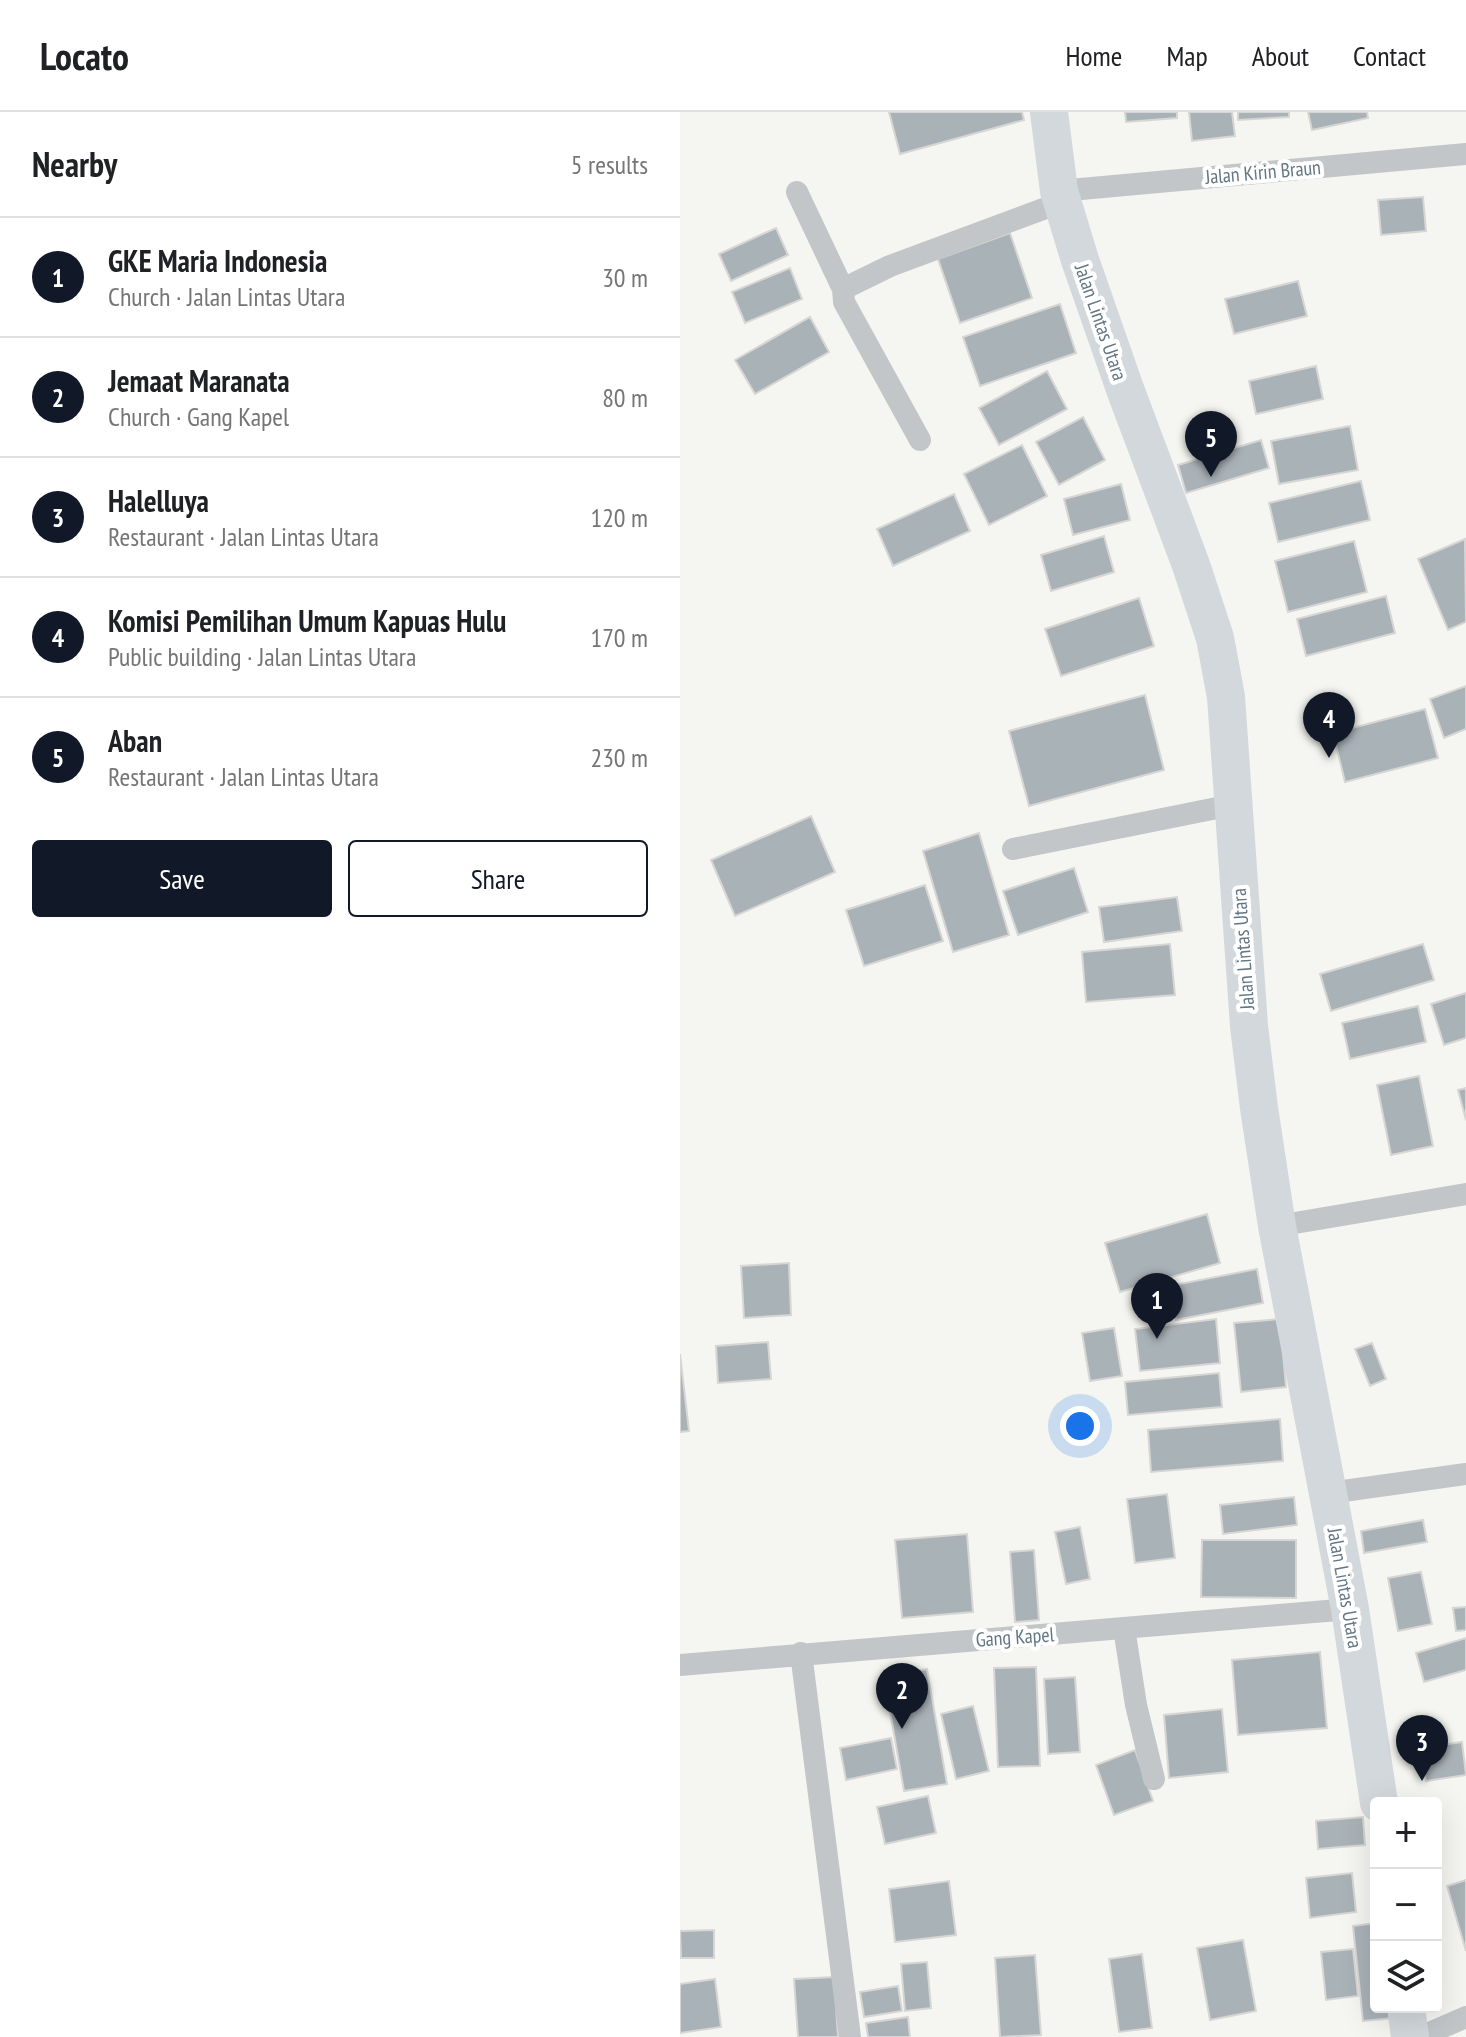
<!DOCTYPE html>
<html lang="en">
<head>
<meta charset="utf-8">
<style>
	:root { --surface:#fff; --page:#f6f6f6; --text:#202124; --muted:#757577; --line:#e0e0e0; --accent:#111827 }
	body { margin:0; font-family:"PT Sans Narrow",sans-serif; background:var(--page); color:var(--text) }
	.controls { position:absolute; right:24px; bottom:24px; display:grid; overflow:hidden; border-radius:8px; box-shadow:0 8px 32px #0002 }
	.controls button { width:72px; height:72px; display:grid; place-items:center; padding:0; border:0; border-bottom:2px solid var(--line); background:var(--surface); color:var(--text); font:40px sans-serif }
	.you { position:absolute; left:400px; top:1314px; width:28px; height:28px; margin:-20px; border:6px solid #fff; border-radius:50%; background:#1a73e8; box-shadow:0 0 0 12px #1a73e833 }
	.badge { display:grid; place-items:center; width:52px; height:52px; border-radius:50%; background:var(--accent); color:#fff; font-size:26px; font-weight:700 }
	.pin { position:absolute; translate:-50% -66px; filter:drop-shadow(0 2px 4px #0008) }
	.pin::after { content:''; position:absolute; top:42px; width:28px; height:24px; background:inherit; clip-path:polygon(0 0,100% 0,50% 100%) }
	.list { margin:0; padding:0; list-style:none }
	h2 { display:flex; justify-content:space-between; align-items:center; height:104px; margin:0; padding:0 32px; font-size:34px }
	h2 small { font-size:26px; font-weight:400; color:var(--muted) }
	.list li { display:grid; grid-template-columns:52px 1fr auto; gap:24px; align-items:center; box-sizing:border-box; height:120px; padding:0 32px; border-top:2px solid var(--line) }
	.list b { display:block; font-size:30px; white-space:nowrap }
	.list p { margin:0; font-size:26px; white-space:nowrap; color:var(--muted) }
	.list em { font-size:26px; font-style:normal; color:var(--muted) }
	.actions { display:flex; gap:16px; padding:24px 32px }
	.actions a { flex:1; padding:18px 0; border:2px solid var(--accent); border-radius:8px; text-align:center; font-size:28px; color:var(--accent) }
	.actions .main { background:var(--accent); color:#fff }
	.icon { flex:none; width:44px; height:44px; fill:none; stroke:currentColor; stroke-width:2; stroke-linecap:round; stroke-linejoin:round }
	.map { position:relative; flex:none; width:786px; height:1925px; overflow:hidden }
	header { display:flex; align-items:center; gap:48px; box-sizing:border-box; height:112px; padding:0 40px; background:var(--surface); border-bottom:2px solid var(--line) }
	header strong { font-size:38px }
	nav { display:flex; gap:44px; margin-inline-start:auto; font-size:28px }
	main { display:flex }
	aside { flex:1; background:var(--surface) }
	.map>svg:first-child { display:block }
	.building { fill:#a9b2b7; stroke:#d7d6d4; stroke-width:2 }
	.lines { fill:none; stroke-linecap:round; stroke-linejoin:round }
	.minor { stroke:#c2c6c9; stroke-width:22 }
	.trunk { stroke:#d3d8dc; stroke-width:38 }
	.labels { text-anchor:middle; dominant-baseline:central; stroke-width:8; stroke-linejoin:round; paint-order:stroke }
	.street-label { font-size:20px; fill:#637684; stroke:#fff }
</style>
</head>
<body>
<header>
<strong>Locato</strong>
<nav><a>Home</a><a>Map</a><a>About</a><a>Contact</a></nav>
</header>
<main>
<aside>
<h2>Nearby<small>5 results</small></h2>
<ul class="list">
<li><span class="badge">1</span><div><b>GKE Maria Indonesia</b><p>Church · Jalan Lintas Utara</p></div><em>30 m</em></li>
<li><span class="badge">2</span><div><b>Jemaat Maranata</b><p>Church · Gang Kapel</p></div><em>80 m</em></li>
<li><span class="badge">3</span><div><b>Halelluya</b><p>Restaurant · Jalan Lintas Utara</p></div><em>120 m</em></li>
<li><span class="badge">4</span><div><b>Komisi Pemilihan Umum Kapuas Hulu</b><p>Public building · Jalan Lintas Utara</p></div><em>170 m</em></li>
<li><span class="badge">5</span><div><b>Aban</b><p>Restaurant · Jalan Lintas Utara</p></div><em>230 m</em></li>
</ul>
<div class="actions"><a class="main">Save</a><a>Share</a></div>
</aside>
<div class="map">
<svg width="786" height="1925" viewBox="0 0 786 1925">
	<rect width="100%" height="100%" fill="#f5f5f1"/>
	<!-- building -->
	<path class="building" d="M209,0h133l2,8 -124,34z
		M445,0h52v6l-51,4z
		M509,0h43l3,24 -43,5z
		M558,0h51v5l-51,3z
		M628,0h59l1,6 -56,12z
		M743,85l3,34 -45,4 -3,-35z
		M96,116l12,27 -57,26 -12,-27z
		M330,121l22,65 -72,25 -22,-64z
		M110,156l12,31 -57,24 -13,-31z
		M618,169l9,35 -73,18 -9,-35z
		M380,192l16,49 -96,33 -17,-49z
		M130,205l19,35 -74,42 -20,-34z
		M636,254l7,33 -67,15 -7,-33z
		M367,259l20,38 -68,36 -20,-37z
		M403,305l22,43 -46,25 -23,-43z
		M670,314l8,44 -79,14 -8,-43z
		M581,328l8,28 -83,25 -8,-28z
		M342,333l25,51 -58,29 -25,-51z
		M681,369l9,39 -92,22 -9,-39z
		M441,372l9,36 -57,15 -9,-36z
		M274,382l16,37 -77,35 -16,-37z
		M424,424l10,36 -63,19 -10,-36z
		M785,427l1,83 -18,8 -30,-71z
		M674,429l13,51 -79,20 -13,-51z
		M706,484l9,37 -89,23 -9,-37z
		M459,486l15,48 -93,30 -16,-47z
		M786,574v43l-22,9 -14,-39z
		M465,583l19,75 -135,36 -20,-75z
		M745,597l13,49 -93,24 -12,-49z
		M131,704l24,56 -100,44 -24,-56z
		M299,721l30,102 -56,17 -30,-101z
		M394,756l14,44 -70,23 -15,-44z
		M245,773l18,56 -79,25 -18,-56z
		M497,785l5,34 -78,11 -5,-35z
		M490,832l5,51 -89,7 -4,-50z
		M743,832l11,36 -103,31 -11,-37z
		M786,881v45l-22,7 -13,-41z
		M738,894l8,36 -76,17 -8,-36z
		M739,964l14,70 -42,9 -14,-70z
		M786,976v32l-8,-30z
		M527,1102l13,49 -100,29 -15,-49z
		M109,1151l2,52 -47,3 -3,-52z
		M577,1157l6,34 -87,17 -7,-34z
		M536,1207l4,44 -80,8 -5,-42z
		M600,1207l6,68 -45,5 -7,-69z
		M434,1216l8,48 -32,5 -8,-48z
		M88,1230l3,37 -53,4 -2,-37z
		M692,1231l14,36 -16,7 -15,-37z
		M0,1242l9,77 -9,1z
		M539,1261l3,34 -94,8 -3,-33z
		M600,1307l3,42 -132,11 -3,-42z
		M487,1382l8,64 -40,5 -8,-64z
		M614,1385l3,28 -74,9 -3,-29z
		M743,1408l4,22 -63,11 -3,-22z
		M400,1415l10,52 -24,5 -11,-52z
		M287,1422l6,78 -71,6 -7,-78z
		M522,1428h94v58l-95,-1z
		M354,1438l5,70 -24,2 -5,-70z
		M741,1460l11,52 -34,7 -10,-53z
		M786,1495v23l-10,1 -3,-23z
		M786,1526v32l-42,12 -8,-29z
		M640,1540l7,76 -89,7 -6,-75z
		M356,1555l4,99 -42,1 -4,-99z
		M247,1557l20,115 -43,7 -20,-114z
		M395,1565l5,75 -32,2 -4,-75z
		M293,1594l16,65 -33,8 -15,-65z
		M542,1597l6,63 -59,6 -5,-63z
		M211,1626l6,31 -51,11 -6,-32z
		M782,1630l4,33 -40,6 -5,-33z
		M455,1638l18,51 -39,14 -18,-50z
		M248,1684l8,37 -51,11 -8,-37z
		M683,1705l2,28 -47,4 -2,-28z
		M672,1761l4,39 -46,6 -4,-40z
		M786,1768v71l-19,-65z
		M269,1769l7,54 -61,7 -6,-53z
		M696,1811v84h17l1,11 -31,3 -10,-95z
		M34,1818v28h-33l-1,-27z
		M563,1828l13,71 -46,9 -13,-72z
		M673,1837l5,47 -32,4 -5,-48z
		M462,1842l10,74 -33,4 -10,-73z
		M355,1843l6,80 -41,2 -5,-79z
		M247,1850l4,46 -26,3 -4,-47z
		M154,1865l4,60h-40l-4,-58z
		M35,1867l6,48 -41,6v-49z
		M218,1874l4,25 -38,6 -4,-25z
		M228,1905l2,20h-42l-2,-14z"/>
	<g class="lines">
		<!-- minor -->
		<path class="minor" d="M379,79l407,-37
			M117,80l46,97
			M240,328l-76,-138 -1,-13 47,-23 172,-64
			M333,737l219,-44
			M597,1114l189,-32
			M649,1381l137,-19
			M444,1516l12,77 18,74
			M121,1541l49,384
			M0,1553l670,-56
			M740,1925l46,-20"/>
		<!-- trunk -->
		<path class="trunk" d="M369,0l10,79 21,69 45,129 66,176 24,73 11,59 23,329 10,82 18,118 73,383 29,194
			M726,1895l4,30"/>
	</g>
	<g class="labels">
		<!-- street labels -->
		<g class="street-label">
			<text transform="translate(583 60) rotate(-5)">Jalan Kirin Braun</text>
			<text transform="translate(421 210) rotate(71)">Jalan Lintas Utara</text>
			<text transform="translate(563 837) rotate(-94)">Jalan Lintas Utara</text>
			<text transform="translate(665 1476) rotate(80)">Jalan Lintas Utara</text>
			<text transform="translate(335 1525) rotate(-4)">Gang Kapel</text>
		</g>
	</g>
</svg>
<div class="controls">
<button>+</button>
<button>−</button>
<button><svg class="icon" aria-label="layers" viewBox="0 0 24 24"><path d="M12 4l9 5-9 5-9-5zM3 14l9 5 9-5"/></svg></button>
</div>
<div class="you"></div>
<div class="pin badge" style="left:477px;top:1227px">1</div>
<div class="pin badge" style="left:222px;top:1617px">2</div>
<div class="pin badge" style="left:742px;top:1669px">3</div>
<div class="pin badge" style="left:649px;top:646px">4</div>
<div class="pin badge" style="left:531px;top:365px">5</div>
</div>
</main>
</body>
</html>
